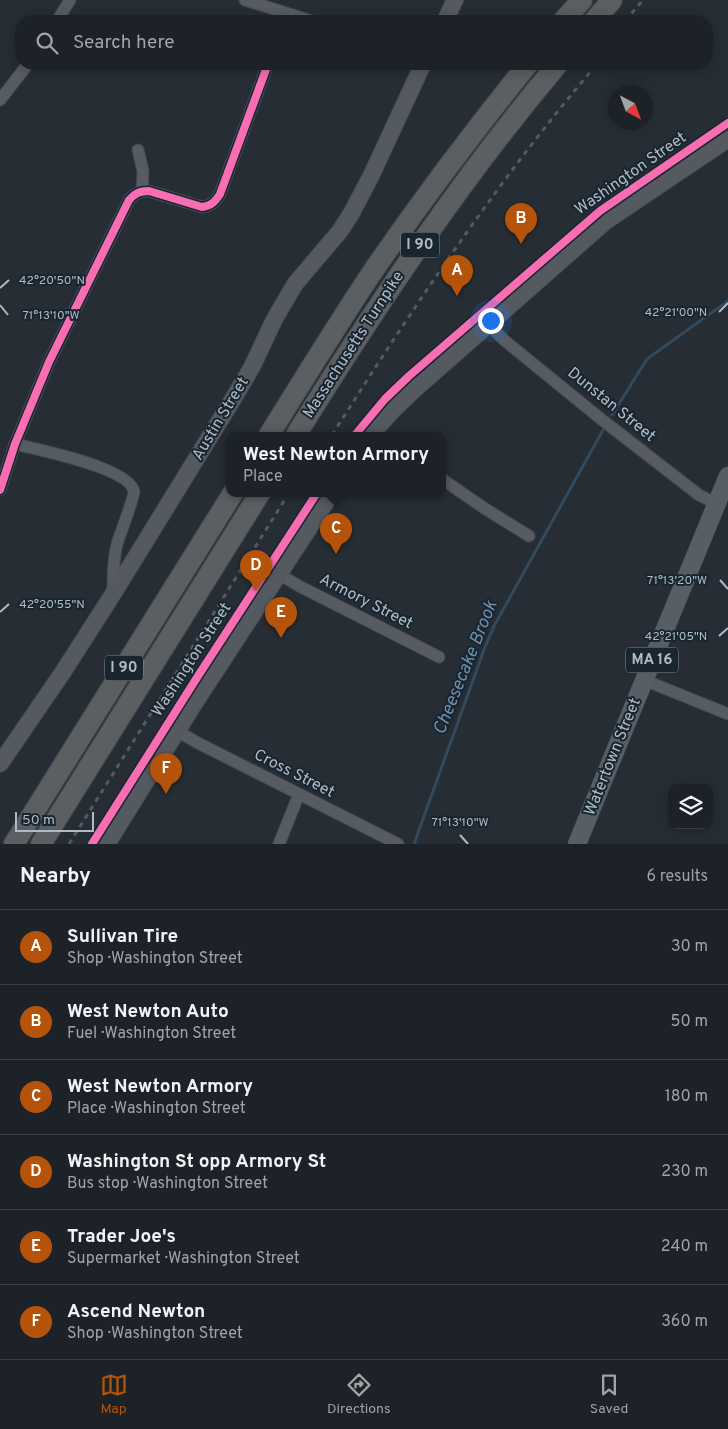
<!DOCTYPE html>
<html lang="en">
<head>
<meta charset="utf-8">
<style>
	:root { --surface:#1c2227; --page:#292f33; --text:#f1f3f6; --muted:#a0a4a7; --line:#3a3f44; --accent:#b45309 }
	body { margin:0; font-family:Overpass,sans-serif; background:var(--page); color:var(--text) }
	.controls { position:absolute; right:15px; bottom:15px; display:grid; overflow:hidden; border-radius:10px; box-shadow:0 2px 12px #0003 }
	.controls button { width:45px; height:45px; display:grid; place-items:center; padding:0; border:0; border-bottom:1px solid var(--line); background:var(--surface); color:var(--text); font:25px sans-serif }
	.compass { position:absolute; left:608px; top:85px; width:45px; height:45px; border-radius:50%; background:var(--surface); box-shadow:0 2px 12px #0003; rotate:139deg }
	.scale { position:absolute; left:15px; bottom:12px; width:79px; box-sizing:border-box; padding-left:5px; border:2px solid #afbac7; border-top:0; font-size:14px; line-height:18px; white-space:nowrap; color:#afbac7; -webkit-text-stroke:4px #19252f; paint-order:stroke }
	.you { position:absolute; left:490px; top:320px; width:18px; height:18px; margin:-12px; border:4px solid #fff; border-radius:50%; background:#1a73e8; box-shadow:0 0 0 8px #1a73e833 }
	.badge { display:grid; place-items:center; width:32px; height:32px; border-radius:50%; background:var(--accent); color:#fff; font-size:16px; font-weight:700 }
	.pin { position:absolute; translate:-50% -41px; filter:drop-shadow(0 1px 2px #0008) }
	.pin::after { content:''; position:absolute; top:26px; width:18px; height:15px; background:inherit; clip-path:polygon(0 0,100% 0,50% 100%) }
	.popup { position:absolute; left:226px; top:432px; width:220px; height:65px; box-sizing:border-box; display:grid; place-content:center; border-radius:10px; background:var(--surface); filter:drop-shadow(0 1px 4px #0005); font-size:16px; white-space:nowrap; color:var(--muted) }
	.popup b { font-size:19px; color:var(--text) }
	.popup::after { content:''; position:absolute; left:50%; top:100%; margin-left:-10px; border:10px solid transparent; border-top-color:var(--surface) }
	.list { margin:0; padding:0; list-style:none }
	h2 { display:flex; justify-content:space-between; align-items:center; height:65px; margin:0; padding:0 20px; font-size:21px }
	h2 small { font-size:16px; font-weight:400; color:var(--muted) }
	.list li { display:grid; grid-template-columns:32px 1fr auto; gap:15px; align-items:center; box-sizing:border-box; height:75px; padding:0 20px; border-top:1px solid var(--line) }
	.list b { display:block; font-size:19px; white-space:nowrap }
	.list p { margin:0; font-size:16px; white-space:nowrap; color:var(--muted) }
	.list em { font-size:16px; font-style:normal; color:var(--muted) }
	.icon { flex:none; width:28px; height:28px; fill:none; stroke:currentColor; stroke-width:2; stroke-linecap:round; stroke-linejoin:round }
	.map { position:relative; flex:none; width:728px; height:844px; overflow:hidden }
	.search { position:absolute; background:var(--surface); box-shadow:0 2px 12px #0003; left:15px; right:15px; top:15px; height:55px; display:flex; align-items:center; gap:12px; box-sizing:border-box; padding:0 18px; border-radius:20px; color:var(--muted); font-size:19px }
	.sheet { height:515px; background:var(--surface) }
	nav { display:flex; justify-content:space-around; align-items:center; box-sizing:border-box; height:70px; border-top:1px solid var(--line); background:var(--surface); font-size:14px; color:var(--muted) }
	nav a { display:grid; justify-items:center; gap:2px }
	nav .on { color:var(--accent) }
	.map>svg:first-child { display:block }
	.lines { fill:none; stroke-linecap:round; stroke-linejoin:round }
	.stream { stroke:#32495e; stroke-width:3 }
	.street-casing { stroke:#44494f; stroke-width:13 }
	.secondary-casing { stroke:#44494f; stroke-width:18 }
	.primary-casing { stroke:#434a51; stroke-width:19 }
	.highway-casing { stroke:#434950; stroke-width:22 }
	.street { stroke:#565c62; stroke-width:11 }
	.secondary { stroke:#555a61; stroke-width:16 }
	.primary { stroke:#585e65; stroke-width:18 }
	.highway { stroke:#5b5f62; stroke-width:20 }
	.rail { stroke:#555a60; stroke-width:3; stroke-dasharray:5 5; stroke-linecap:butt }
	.cycleway-casing { stroke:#19252f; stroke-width:11 }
	.cycleway { stroke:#f96db3; stroke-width:8 }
	.ticks { fill:none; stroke:#afbac7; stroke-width:2 }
	.labels { text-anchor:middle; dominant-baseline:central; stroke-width:4; stroke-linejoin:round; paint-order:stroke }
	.shield { fill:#19252f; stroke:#828d99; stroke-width:1 }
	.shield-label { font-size:15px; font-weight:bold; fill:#afbac7 }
	.street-label { font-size:16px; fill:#afbac7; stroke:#19252f }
	.water-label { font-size:18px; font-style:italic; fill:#6e8fab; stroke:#19252f }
	.ticks-label { font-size:12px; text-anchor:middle; fill:#afbac7; stroke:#19252f; stroke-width:4; stroke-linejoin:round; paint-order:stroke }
</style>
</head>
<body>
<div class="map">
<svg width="728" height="844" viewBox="0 0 728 844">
	<rect width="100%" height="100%" fill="#262d34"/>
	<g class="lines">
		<!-- stream -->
		<path class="stream" d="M612,415l35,-56 81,-58
			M414,844l71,-197 9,-21 109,-196"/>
		<!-- street casing -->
		<g class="street-casing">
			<path id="street" d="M245,0l67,21
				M57,21l13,-21
				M0,100l28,-36
				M138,150l5,21 -1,20
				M489,325l15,15 97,79 98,76 18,9
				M15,444c21,5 116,24 119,48 0,5 -14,43 -17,52 -4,16 -4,32 -4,49
				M442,479l42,29 45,28
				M0,490l15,-46 34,-82 80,-162c6,-7 11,-9 20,-9l53,16c9,-1 13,-5 18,-13l48,-130
				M279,574l20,12 140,71
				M644,680l84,34
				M177,731l21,12 200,101
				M279,844l20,-50"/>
		</g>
		<!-- secondary casing -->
		<g class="secondary-casing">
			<path id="secondary" d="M445,21l10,-21
				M371,435l21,-24 22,-21 192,-169 122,-82
				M0,764l63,-92 50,-78 117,-190 22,-37 22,-47 21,-36 45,-53 11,-17 20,-38 52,-112
				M107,844l87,-140 138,-211"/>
		</g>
		<!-- primary casing -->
		<g class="primary-casing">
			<path id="primary" d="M577,844l151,-368"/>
		</g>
		<!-- highway casing -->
		<g class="highway-casing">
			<path id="highway" d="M563,21l19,-21
				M594,21l18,-21
				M269,435c34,-55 68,-110 104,-164 49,-71 101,-140 155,-207
				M296,435c80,-129 164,-255 262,-371
				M14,844l219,-351
				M41,844l219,-351"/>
		</g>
		<!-- street -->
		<use href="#street" class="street"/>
		<!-- secondary -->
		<use href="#secondary" class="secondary"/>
		<!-- primary -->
		<use href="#primary" class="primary"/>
		<!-- highway -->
		<use href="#highway" class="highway"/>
		<!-- rail -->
		<path class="rail" d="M625,21l18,-21
			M332,435c82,-129 166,-255 265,-371
			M69,844l220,-351"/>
		<!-- cycleway casing -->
		<g class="cycleway-casing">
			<path id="cycleway" d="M355,435l30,-36 24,-23 191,-165 128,-88
				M0,490l15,-46 34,-82 80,-162c6,-7 11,-9 20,-9l53,16c9,-1 13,-5 18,-13l48,-130
				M92,844l106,-168 119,-183"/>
		</g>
		<!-- cycleway -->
		<use href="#cycleway" class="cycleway"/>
	</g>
	<!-- ticks -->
	<path class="ticks" d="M0,288l9,-8M0,305l8,10M719,312l9,-9M720,580l8,9M0,612l9,-8M719,636l9,-8M460,835l8,9"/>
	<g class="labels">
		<!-- shield labels -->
		<g class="shield">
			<rect x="401" y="232.5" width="38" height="25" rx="4"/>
			<rect x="626" y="647.5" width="52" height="25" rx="4"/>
			<rect x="105" y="655.5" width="38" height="25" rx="4"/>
		</g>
		<g class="shield-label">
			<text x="420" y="245">I 90</text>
			<text x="652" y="660">MA 16</text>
			<text x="124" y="668">I 90</text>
		</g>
		<!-- street labels -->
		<g class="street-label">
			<text transform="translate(631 174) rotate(-35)">Washington Street</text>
			<text transform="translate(354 345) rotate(-57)">Massachusetts Turnpike</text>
			<text transform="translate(611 405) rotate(39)">Dunstan Street</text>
			<text transform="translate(221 419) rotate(-59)">Austin Street</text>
			<text transform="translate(366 602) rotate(27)">Armory Street</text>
			<text transform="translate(192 660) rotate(-57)">Washington Street</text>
			<text transform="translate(613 757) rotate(-68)">Watertown Street</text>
			<text transform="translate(294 774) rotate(27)">Cross Street</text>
		</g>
		<!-- water labels -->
		<g class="water-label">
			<text transform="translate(466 668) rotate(-68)">Cheesecake Brook</text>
		</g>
	</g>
	<g class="ticks-label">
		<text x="52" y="284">42°20'50"N</text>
		<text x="676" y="316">42°21'00"N</text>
		<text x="51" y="319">71°13'10"W</text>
		<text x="677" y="584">71°13'20"W</text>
		<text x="52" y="608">42°20'55"N</text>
		<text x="676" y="640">42°21'05"N</text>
		<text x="460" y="826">71°13'10"W</text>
	</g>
</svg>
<div class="controls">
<button><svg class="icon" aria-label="layers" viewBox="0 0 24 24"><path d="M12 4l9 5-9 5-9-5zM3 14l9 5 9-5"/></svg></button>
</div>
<svg class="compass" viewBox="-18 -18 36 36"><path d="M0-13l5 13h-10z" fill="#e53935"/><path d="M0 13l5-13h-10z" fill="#a0a4a7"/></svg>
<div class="scale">50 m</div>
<div class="you"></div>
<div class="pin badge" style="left:457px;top:296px">A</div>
<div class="pin badge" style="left:521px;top:244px">B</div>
<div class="pin badge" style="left:336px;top:554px">C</div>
<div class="popup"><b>West Newton Armory</b>Place</div>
<div class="pin badge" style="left:256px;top:591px">D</div>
<div class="pin badge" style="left:281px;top:638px">E</div>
<div class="pin badge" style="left:166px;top:794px">F</div>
<div class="search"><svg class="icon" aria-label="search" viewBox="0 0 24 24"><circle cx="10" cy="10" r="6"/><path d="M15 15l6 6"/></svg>Search here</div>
</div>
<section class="sheet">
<h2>Nearby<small>6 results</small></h2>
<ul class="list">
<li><span class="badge">A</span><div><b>Sullivan Tire</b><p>Shop · Washington Street</p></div><em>30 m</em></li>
<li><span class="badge">B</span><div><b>West Newton Auto</b><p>Fuel · Washington Street</p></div><em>50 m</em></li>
<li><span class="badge">C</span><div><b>West Newton Armory</b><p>Place · Washington Street</p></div><em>180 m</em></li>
<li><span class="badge">D</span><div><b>Washington St opp Armory St</b><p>Bus stop · Washington Street</p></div><em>230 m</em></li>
<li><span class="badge">E</span><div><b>Trader Joe's</b><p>Supermarket · Washington Street</p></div><em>240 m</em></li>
<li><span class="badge">F</span><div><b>Ascend Newton</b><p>Shop · Washington Street</p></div><em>360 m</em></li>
</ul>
</section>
<nav>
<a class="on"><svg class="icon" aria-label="map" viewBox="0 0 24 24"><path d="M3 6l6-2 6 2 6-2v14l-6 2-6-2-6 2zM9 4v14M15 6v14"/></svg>Map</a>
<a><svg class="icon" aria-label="directions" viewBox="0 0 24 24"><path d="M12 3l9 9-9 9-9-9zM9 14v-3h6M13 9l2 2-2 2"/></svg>Directions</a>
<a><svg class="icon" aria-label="saved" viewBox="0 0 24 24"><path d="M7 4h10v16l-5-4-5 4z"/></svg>Saved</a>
</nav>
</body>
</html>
